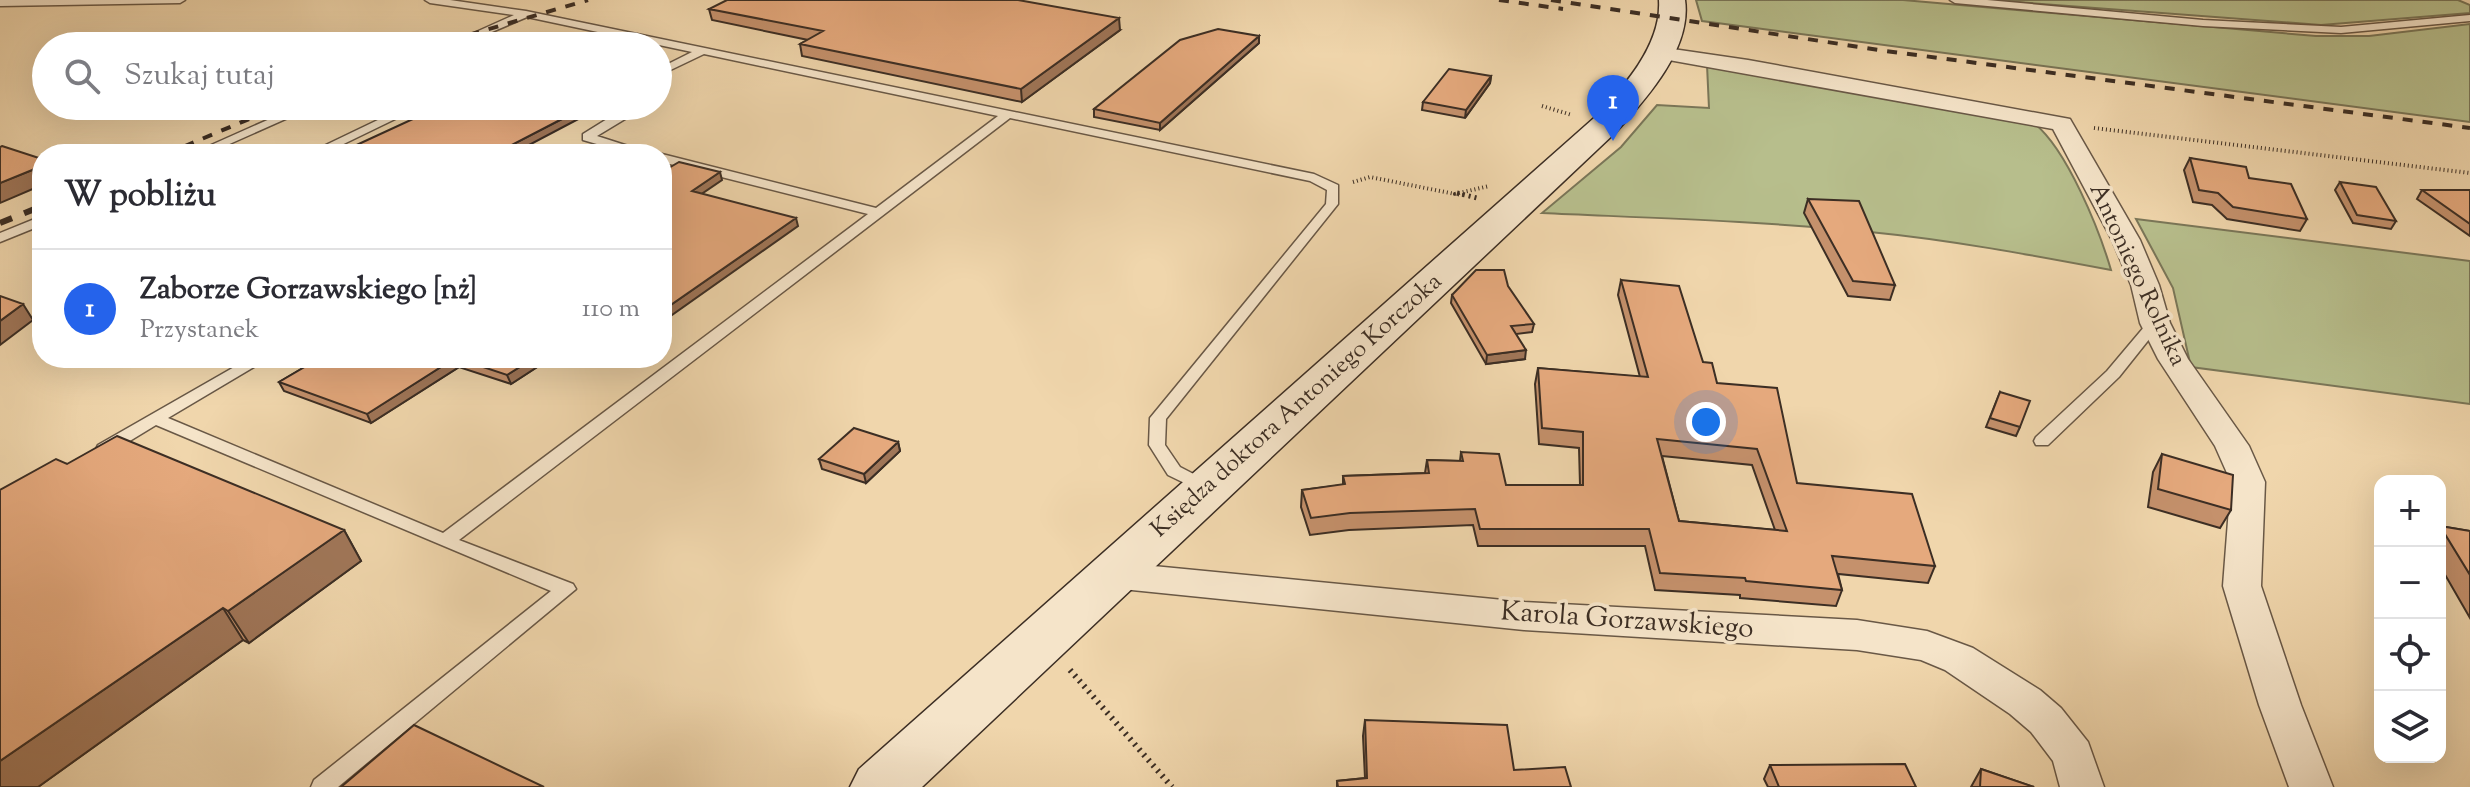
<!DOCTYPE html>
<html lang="pl">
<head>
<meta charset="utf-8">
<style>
	:root { --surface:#fff; --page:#f7f7f7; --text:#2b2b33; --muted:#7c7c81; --line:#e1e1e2; --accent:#2563eb }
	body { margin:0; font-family:"Sorts Mill Goudy",serif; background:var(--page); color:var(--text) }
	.controls { position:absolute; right:24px; bottom:24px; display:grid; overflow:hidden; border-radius:16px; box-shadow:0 8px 32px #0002 }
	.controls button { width:72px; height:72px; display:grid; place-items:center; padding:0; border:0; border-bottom:2px solid var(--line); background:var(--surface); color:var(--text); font:40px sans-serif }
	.you { position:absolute; left:1706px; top:422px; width:28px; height:28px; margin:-20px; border:6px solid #fff; border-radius:50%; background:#1a73e8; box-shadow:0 0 0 12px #1a73e833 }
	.badge { display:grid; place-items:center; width:52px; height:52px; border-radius:50%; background:var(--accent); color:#fff; font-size:26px; font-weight:700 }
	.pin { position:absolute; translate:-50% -66px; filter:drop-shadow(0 2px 4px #0008) }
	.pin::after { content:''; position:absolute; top:42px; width:28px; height:24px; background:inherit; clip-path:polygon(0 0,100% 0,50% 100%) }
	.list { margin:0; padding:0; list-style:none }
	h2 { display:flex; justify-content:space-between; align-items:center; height:104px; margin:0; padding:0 32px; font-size:34px }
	h2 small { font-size:26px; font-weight:400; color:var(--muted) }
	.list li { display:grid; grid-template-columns:52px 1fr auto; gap:24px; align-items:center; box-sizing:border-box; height:120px; padding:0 32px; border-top:2px solid var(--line) }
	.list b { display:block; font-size:30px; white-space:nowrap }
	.list p { margin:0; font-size:26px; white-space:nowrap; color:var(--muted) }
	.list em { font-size:26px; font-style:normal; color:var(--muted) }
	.icon { flex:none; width:44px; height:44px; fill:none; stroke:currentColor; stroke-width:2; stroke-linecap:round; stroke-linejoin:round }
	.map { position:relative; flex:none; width:2470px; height:787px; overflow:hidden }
	.search { position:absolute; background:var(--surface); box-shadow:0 8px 32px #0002; left:32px; top:32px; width:640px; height:88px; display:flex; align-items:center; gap:20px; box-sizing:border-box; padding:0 28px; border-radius:44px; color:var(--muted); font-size:30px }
	.panel { position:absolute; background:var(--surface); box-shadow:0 8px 32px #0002; left:32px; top:144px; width:640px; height:224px; border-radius:32px }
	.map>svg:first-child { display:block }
	.green { fill:#b7be8c; stroke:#7a7658; stroke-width:2 }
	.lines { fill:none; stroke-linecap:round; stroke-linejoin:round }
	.lane-casing { stroke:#695846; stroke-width:3 }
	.street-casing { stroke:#695846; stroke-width:3 }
	.secondary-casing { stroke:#3c2e24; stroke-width:3 }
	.path-far2 { stroke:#3c2e24; stroke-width:4; stroke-dasharray:1 3; stroke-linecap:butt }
	.path-far1 { stroke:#3c2e24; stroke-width:5; stroke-dasharray:2 4; stroke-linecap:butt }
	.path { stroke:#3c2e24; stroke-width:6; stroke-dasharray:2 5; stroke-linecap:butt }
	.lane { fill:#f5e4c9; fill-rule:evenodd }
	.street { fill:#f5e4c9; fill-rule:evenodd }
	.secondary { fill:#f5e4c9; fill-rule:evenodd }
	.rail-far1 { stroke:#3c2e24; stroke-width:4; stroke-dasharray:10 10; stroke-linecap:butt }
	.rail { stroke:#3c2e24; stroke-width:6; stroke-dasharray:13 13; stroke-linecap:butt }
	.wall { fill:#c5916c; stroke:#3c2e24; stroke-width:2; fill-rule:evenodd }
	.shaded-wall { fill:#a07658; stroke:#3c2e24; stroke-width:2 }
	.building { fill:#e5a97d; stroke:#3c2e24; stroke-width:2; fill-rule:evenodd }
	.labels { text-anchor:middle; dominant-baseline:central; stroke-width:7; stroke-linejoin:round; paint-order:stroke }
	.street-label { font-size:24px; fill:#3c2e24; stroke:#f5e4c9 }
	.near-street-label { font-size:28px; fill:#3c2e24; stroke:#f5e4c9 }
</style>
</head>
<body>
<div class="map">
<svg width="2470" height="787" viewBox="0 0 2470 787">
	<rect width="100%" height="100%" fill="#f0d6ac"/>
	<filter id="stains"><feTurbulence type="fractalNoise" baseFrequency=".0025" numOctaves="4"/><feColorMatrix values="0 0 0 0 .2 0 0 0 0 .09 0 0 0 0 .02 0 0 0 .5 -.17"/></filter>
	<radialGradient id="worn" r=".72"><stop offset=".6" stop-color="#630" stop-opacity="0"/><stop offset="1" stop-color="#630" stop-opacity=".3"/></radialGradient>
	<!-- green -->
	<path class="green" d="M1696,0h207l413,36h53l101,-12v98l-768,-101z
		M1990,0h468l12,5v8l-149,12z
		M1707,65l328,59c32,26 64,105 76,146 -80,-15 -160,-30 -241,-38 -109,-11 -219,-14 -328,-19l79,-66 36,-42 52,3z
		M2136,219l334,42v143l-279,-37 -18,-79z"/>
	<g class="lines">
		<!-- lane casing -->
		<g class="lane-casing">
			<path id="lane" d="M0,0h185l-5,3 -180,3z
				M425,0h25l76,11 788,163 24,11v19l-172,215 -1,26 15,22 31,16 3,4 -9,6 -37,-18 -19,-30 1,-27 176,-214 1,-14 -17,-9 -300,-63 -551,422 114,44 3,5 -238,198h-27l3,-7 237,-189 -395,-166 -46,28h-12l-2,-4 2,-4 152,-87h19l-101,60 275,115 425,-319 -206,-52v-8l214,54 122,-92 -294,-62 -46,22v-7l34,-17 -165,-35 -68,29h-14l69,-31 -84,-12z
				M1950,0h37l216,20 138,7 129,-12v6l-129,12 -138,-7 -248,-23z
				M299,106h16l-108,48h-16z
				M407,106h15l-99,48h-16z
				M628,106h12l-5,7 -38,23 56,18h-43l4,-5 -31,-9v-6z
				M42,216v9l-42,17v-9z
				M2155,319l7,4 -43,54 -71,68h-12l-2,-4 2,-4 71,-66 43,-51z"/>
		</g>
		<!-- street casing -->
		<g class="street-casing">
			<path id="street" d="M1659,47l89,13 322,59 70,121 19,45 11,38 18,36 61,87 16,36 -4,104 40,119 32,82h-44l-30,-82 -36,-119 8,-104 -16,-36 -57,-87 -18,-36 -9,-38 -19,-45 -59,-111 -401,-72 -4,-4z
				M1112,562l412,40 333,18 70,11 46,17 67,42 21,18 27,34 16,45h-44l-7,-26 -22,-29 -21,-18 -65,-44 -24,-10 -64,-10 -333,-20 -412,-42 -13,-4 -6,-9 6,-9z"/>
		</g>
		<!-- secondary casing -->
		<g class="secondary-casing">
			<path id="secondary" d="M1659,0h26c7,48 -38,98 -69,132l-694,655h-72l9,-18 735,-651c29,-30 68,-73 65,-118z"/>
		</g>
		<!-- path-far2 -->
		<path class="path-far2" d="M1542,106l30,9
			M2094,128l376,45
			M1353,182l17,-5 85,17
			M1463,195l-8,-1 34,-8"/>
		<!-- path-far1 -->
		<path class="path-far1" d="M1457,193l20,5"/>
		<!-- path -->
		<path class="path" d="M1070,670l102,117"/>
		<!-- lane -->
		<use href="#lane" class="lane"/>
		<!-- street -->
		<use href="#street" class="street"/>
		<!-- secondary -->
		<use href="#secondary" class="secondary"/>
		<!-- rail-far1 -->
		<path class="rail-far1" d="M1499,0l64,9
			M1551,0l335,51 584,77
			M431,46l157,-46
			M166,154l114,-48"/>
		<!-- rail -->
		<path class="rail" d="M0,223l42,-17"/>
	</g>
	<!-- wall -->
	<path class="wall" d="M709,9l411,21 -98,72 -220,-46 -2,-12 8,-4 -96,-20z
		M1259,43l-99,87 -66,-13v-8z
		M1491,76l-1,7 -25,35 -43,-8 1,-8z
		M2190,158l59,20 58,41 -7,12 -73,-12 -15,-14 -19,-3 -9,-32z
		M2340,182l56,39 -5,8 -38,-6 -18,-33z
		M2422,190h48v46l-53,-37z
		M1808,199l87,86 -5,15 -42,-4 -44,-83z
		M1621,280l82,82 14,21 80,100 138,83 -7,17 -90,-9 4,16 -6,16 -96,-8v-3l-85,-5 -10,-44h-167l-5,-21 -124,5 -39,5 -9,-28 1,-17 41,-5v-9l82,-3 2,-13 33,1 1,-9 45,33h74l-1,-37 -40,-4 -4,-60 3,-16 102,9 -22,-82zM1662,456l90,9 23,65 -96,-9z
		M1452,295l82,29 -2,8 -16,2 9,25 -39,5 -35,-61z
		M320,358h231l-40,26 -52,-17 -88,56 -87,-32 -5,-9z
		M2000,392l20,35 -4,9 -30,-9z
		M898,442l2,9 -34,32 -44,-14 -3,-10z
		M2162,454l69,56 -11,18 -72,-21 5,-35z
		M67,464l277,66 17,31 -112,82 -6,-3 -205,147h-38z
		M2440,526l30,5v87l-30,-52z
		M1365,720l149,50 57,17h-234v-6l28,-3 -2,-42z
		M1770,765l146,22h-148l-4,-8z
		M1981,769l53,18h-63z"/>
	<!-- shaded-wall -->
	<path class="shaded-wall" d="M1119,18l1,12 -98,72 -1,-13z
		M1259,36v7l-99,87v-7z
		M1491,76l-1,7 -25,35 1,-8z
		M587,106h16l-91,48h-18z
		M42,166v19l-42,18v-20z
		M720,172l2,8 -28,19 -2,-8z
		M796,218l2,8 -136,96v-11z
		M23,304l10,16 -33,25v-24z
		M1526,350l-1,9 -39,5 1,-9z
		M455,358l4,9 -88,56 -4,-9z
		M534,358h17l-40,26 -4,-9z
		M898,442l2,9 -34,32 -2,-9z
		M344,530l17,31 -112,82 -21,-32z
		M223,608l20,32 -205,147h-38v-26z"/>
	<!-- building -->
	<path class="building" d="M727,0h291l101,18 -98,71 -221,-45 23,-13 -114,-22z
		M1218,29l41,7 -99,87 -66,-14 86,-69z
		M1449,69l42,7 -25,34 -43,-8z
		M441,106h146l-93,48h-157z
		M2,146l40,13v7l-42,17v-36z
		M2190,158l56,9 3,11 42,6 16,35 -74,-12 -15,-14 -19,-3z
		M679,162l41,10 -28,19 104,27 -134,93v-139z
		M2340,182l36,5 20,34 -39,-6z
		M2422,190h48v34z
		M1808,199l51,2 36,84 -42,-4z
		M1476,270h28l4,16 26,38 -23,2 15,24 -39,5 -35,-60z
		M1621,280l58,6 24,76 9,1 5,20 60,5 20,95 115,11 23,72 -103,-10 10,34 -96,-9 -1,-3 -85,-5 -11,-44h-169l-5,-20 -125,4 -39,5 -9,-28 43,-6 -2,-8 86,-3 -2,-13 36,1 -2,-9 38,2 7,31h77v-53l-41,-4 -4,-60 110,9zM1657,439l100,10 30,82 -108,-10z
		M0,296l23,8 -23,17z
		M320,358h135l-88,56 -88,-32z
		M456,358h78l-27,17z
		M2000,392l30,9 -10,26 -30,-9z
		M854,428l44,14 -34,32 -45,-15z
		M117,436l227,94 -116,81 -5,-3 -223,153v-271l56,-31 11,5z
		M2162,454l71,21 -2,35 -73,-21z
		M2440,526l30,5v44z
		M1365,720l142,5 7,45 51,-3 6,20h-233l-1,-6 30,-3z
		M414,725l130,62h-203z
		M1905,764l11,23h-137l-9,-22z
		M1981,769l53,18h-54z"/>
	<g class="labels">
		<!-- street labels -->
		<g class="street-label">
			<text transform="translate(2137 275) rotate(65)">Antoniego Rolnika</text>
			<text transform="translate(1297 406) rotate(-42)">Księdza doktora Antoniego Korczoka</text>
		</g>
		<!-- near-street labels -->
		<g class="near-street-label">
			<text transform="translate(1627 621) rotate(4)">Karola Gorzawskiego</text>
		</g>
	</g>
	<rect width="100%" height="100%" filter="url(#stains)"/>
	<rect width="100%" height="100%" fill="url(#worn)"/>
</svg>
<div class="controls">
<button>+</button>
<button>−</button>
<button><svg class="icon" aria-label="locate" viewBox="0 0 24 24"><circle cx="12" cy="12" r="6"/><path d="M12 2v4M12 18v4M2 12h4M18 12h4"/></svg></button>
<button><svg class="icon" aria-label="layers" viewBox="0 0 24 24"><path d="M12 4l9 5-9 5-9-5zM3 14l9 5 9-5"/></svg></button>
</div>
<div class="you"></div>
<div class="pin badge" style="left:1613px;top:141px">1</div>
<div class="search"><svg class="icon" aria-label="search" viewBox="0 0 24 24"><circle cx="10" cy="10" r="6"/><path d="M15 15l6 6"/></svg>Szukaj tutaj</div>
<section class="panel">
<h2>W pobliżu<small></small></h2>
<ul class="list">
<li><span class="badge">1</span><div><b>Zaborze Gorzawskiego [nż]</b><p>Przystanek</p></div><em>110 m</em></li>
</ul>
</section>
</div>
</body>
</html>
